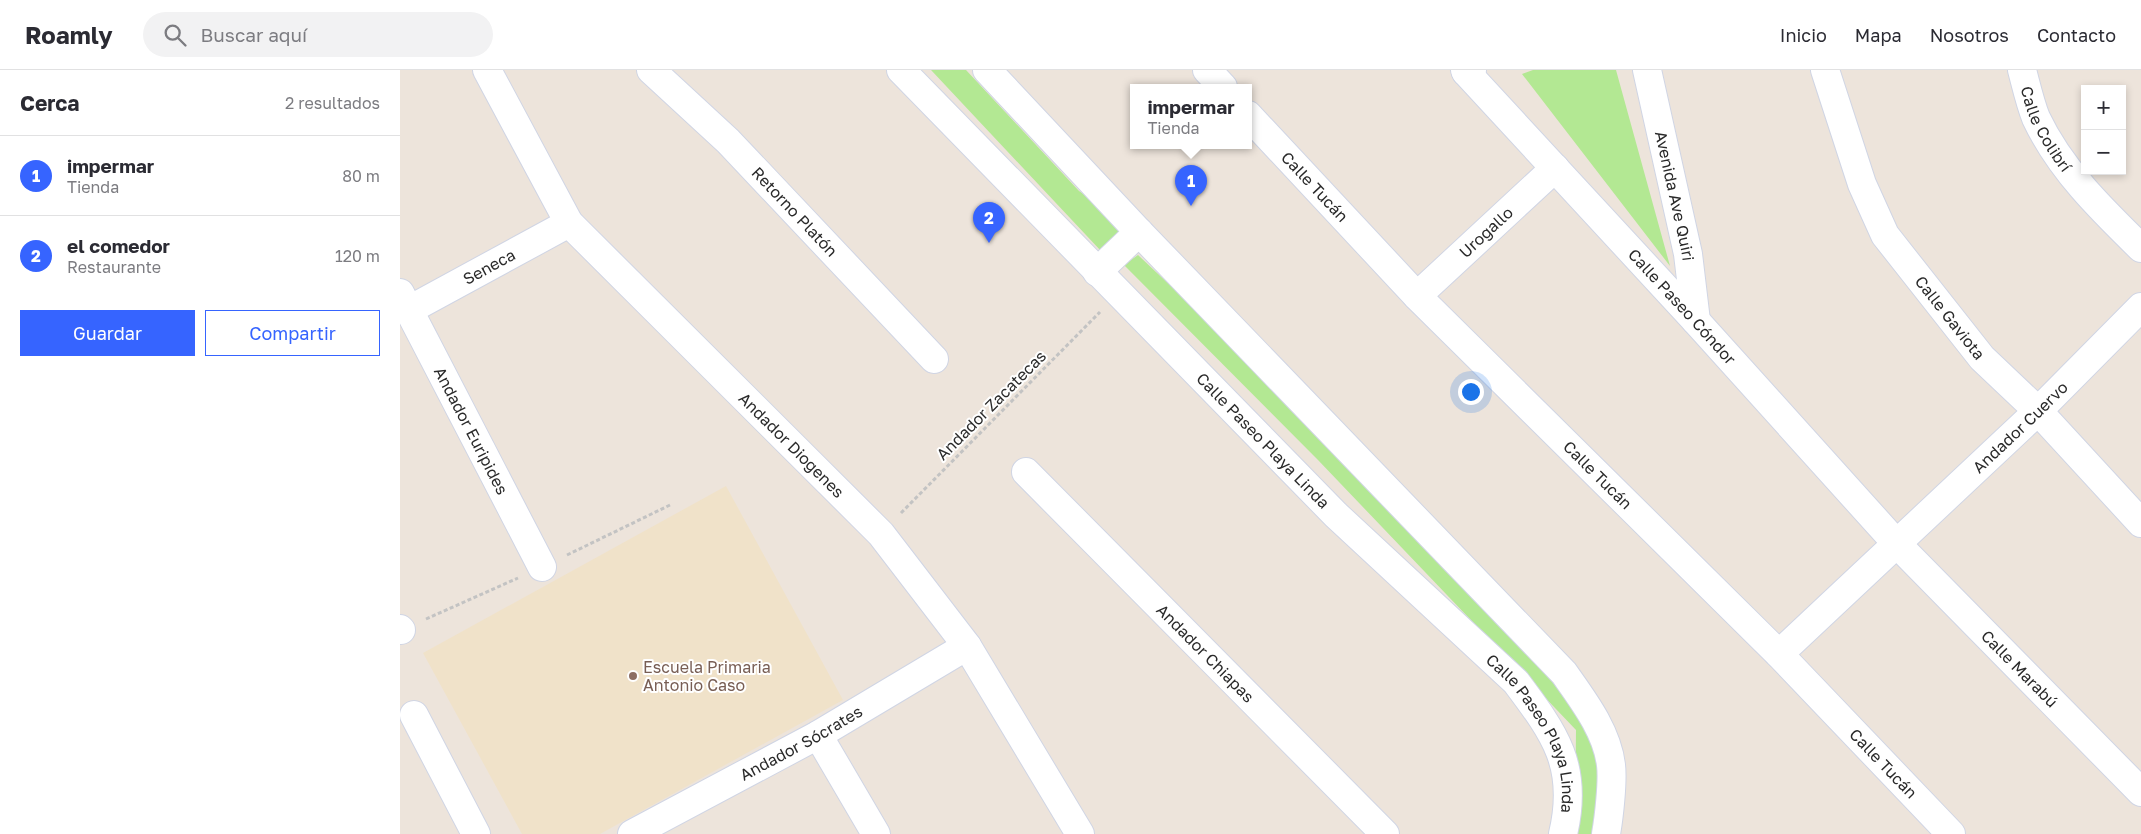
<!DOCTYPE html>
<html lang="es">
<head>
<meta charset="utf-8">
<style>
	:root { --surface:#fff; --page:#f2f2f3; --text:#2b2b33; --muted:#7c7c81; --line:#e1e1e2; --accent:#3664ff }
	body { margin:0; font-family:"Golos Text",sans-serif; background:var(--page); color:var(--text) }
	.controls { position:absolute; right:15px; top:15px; display:grid; overflow:hidden; border-radius:0px; box-shadow:0 2px 8px #0003 }
	.controls button { width:45px; height:45px; display:grid; place-items:center; padding:0; border:0; border-bottom:1px solid var(--line); background:var(--surface); color:var(--text); font:25px sans-serif }
	.you { position:absolute; left:1070px; top:321px; width:18px; height:18px; margin:-12px; border:4px solid #fff; border-radius:50%; background:#1a73e8; box-shadow:0 0 0 8px #1a73e833 }
	.badge { display:grid; place-items:center; width:32px; height:32px; border-radius:50%; background:var(--accent); color:#fff; font-size:16px; font-weight:700 }
	.pin { position:absolute; translate:-50% -41px; filter:drop-shadow(0 1px 2px #0008) }
	.pin::after { content:''; position:absolute; top:26px; width:18px; height:15px; background:inherit; clip-path:polygon(0 0,100% 0,50% 100%) }
	.popup { position:absolute; left:730px; top:14px; width:122px; height:65px; box-sizing:border-box; display:grid; place-content:center; border-radius:0px; background:var(--surface); filter:drop-shadow(0 1px 4px #0005); font-size:16px; white-space:nowrap; color:var(--muted) }
	.popup b { font-size:19px; color:var(--text) }
	.popup::after { content:''; position:absolute; left:50%; top:100%; margin-left:-10px; border:10px solid transparent; border-top-color:var(--surface) }
	.list { margin:0; padding:0; list-style:none }
	h2 { display:flex; justify-content:space-between; align-items:center; height:65px; margin:0; padding:0 20px; font-size:21px }
	h2 small { font-size:16px; font-weight:400; color:var(--muted) }
	.list li { display:grid; grid-template-columns:32px 1fr auto; gap:15px; align-items:center; box-sizing:border-box; height:80px; padding:0 20px; border-top:1px solid var(--line) }
	.list b { display:block; font-size:19px; white-space:nowrap }
	.list p { margin:0; font-size:16px; white-space:nowrap; color:var(--muted) }
	.list em { font-size:16px; font-style:normal; color:var(--muted) }
	.actions { display:flex; gap:10px; padding:15px 20px }
	.actions a { flex:1; padding:11px 0; border:1px solid var(--accent); border-radius:0px; text-align:center; font-size:18px; color:var(--accent) }
	.actions .main { background:var(--accent); color:#fff }
	.icon { flex:none; width:28px; height:28px; fill:none; stroke:currentColor; stroke-width:2; stroke-linecap:round; stroke-linejoin:round }
	.map { position:relative; flex:none; width:1741px; height:764px; overflow:hidden }
	header { display:flex; align-items:center; gap:30px; box-sizing:border-box; height:70px; padding:0 25px; background:var(--surface); border-bottom:1px solid var(--line) }
	header strong { font-size:24px }
	nav { display:flex; gap:28px; margin-inline-start:auto; font-size:18px }
	.search { width:350px; height:45px; background:var(--page); display:flex; align-items:center; gap:12px; box-sizing:border-box; padding:0 18px; border-radius:28px; color:var(--muted); font-size:19px }
	main { display:flex }
	aside { flex:1; background:var(--surface) }
	.map>svg:first-child { display:block }
	.education { fill:#f0e2c9 }
	.green { fill:#b3e893 }
	.lines { fill:none; stroke-linecap:round; stroke-linejoin:round }
	.minor-casing { stroke:#d0d5e4; stroke-width:30 }
	.tertiary-casing { stroke:#d0d5e4; stroke-width:30 }
	.path { stroke:#c3c3c3; stroke-width:3; stroke-dasharray:4 2.5; stroke-linecap:butt }
	.minor { stroke:#fff; stroke-width:28 }
	.tertiary { stroke:#fff; stroke-width:28 }
	.education-dot { fill:#8d6e63; stroke:#fff; stroke-width:2 }
	.labels { text-anchor:middle; dominant-baseline:central; stroke-width:4; stroke-linejoin:round; paint-order:stroke }
	.street-label { font-size:16px; fill:#2a2a2a; stroke:#fff }
	.education-label { font-size:16px; fill:#785e54; stroke:#fff; text-anchor:start }
</style>
</head>
<body>
<header>
<strong>Roamly</strong>
<div class="search"><svg class="icon" aria-label="search" viewBox="0 0 24 24"><circle cx="10" cy="10" r="6"/><path d="M15 15l6 6"/></svg>Buscar aquí</div>
<nav><a>Inicio</a><a>Mapa</a><a>Nosotros</a><a>Contacto</a></nav>
</header>
<main>
<aside>
<h2>Cerca<small>2 resultados</small></h2>
<ul class="list">
<li><span class="badge">1</span><div><b>impermar</b><p>Tienda</p></div><em>80 m</em></li>
<li><span class="badge">2</span><div><b>el comedor</b><p>Restaurante</p></div><em>120 m</em></li>
</ul>
<div class="actions"><a class="main">Guardar</a><a>Compartir</a></div>
</aside>
<div class="map">
<svg width="1741" height="764" viewBox="0 0 1741 764">
	<rect width="100%" height="100%" fill="#ede4db"/>
	<!-- education -->
	<path class="education" d="M326,416l117,214 -243,134h-78l-99,-181z"/>
	<!-- green -->
	<path class="green" d="M531,0h35l113,121 49,33 -27,27z
		M1133,0h83l54,196 -148,-192z
		M738,185l72,68 346,347 50,90 -8,74h-23l1,-104 -258,-270 -194,-195z"/>
	<g class="lines">
		<!-- minor casing -->
		<g class="minor-casing">
			<g id="minor">
				<path id="s1" d="M87,0l82,153 312,311 86,112 113,188"/>
				<path id="s2" d="M251,0l77,71 206,218"/>
				<path d="M807,0l16,17"/>
				<path id="s3" d="M1247,0l41,184 8,67"/>
				<path id="s4" d="M1622,0c4,15 8,33 14,48 24,51 65,91 105,130"/>
				<path id="s5" d="M1066,2l230,249 201,223 244,248"/>
				<path id="s6" d="M848,45l169,181 362,358 172,180"/>
				<path id="s7" d="M0,223l142,274"/>
				<path id="s8" d="M1017,226l138,-128"/>
				<path id="s9" d="M9,240l160,-87"/>
				<path id="s10" d="M626,402l359,362"/>
				<path d="M0,559l1,1"/>
				<path id="s11" d="M1379,584l259,-243 103,-104"/>
				<path d="M14,645l62,119"/>
				<path d="M418,665l58,99"/>
				<path id="s12" d="M232,764l186,-99 149,-89"/>
			</g>
		</g>
		<!-- tertiary casing -->
		<g class="tertiary-casing">
			<g id="tertiary">
				<path id="s13" d="M501,0l435,445 180,167c39,52 63,84 47,152"/>
				<path d="M587,0l152,162 425,441c19,27 43,58 47,92 2,16 -2,52 -5,69"/>
				<path d="M1065,0l1,2 6,-2"/>
				<path id="s14" d="M1425,0l37,114 23,51 97,123 56,53 103,112"/>
				<path d="M697,202l42,-40"/>
			</g>
		</g>
		<!-- path -->
		<path class="path" d="M501,443l199,-201
			M167,485l103,-50
			M26,549l92,-41"/>
		<!-- minor -->
		<use href="#minor" class="minor"/>
		<!-- tertiary -->
		<use href="#tertiary" class="tertiary"/>
	</g>
	<!-- markers -->
	<circle class="education-dot" cx="233" cy="606" r="5"/>
	<g class="labels">
		<!-- street labels -->
		<g class="street-label">
			<text stroke="none"><textPath href="#s4" startOffset="64">Calle Colibrí</textPath></text>
			<text stroke="none"><textPath href="#s6" startOffset="98">Calle Tucán</textPath></text>
			<text stroke="none"><textPath href="#s3" startOffset="129">Avenida Ave Quiri</textPath></text>
			<text stroke="none"><textPath href="#s2" startOffset="202">Retorno Platón</textPath></text>
			<text stroke="none"><textPath href="#s8" startOffset="94">Urogallo</textPath></text>
			<text stroke="none"><textPath href="#s9" startOffset="91">Seneca</textPath></text>
			<text stroke="none"><textPath href="#s5" startOffset="319">Calle Paseo Cóndor</textPath></text>
			<text stroke="none"><textPath href="#s14" startOffset="281">Calle Gaviota</textPath></text>
			<text transform="translate(591 335) rotate(-45)">Andador Zacatecas</text>
			<text stroke="none"><textPath href="#s11" startOffset="331">Andador Cuervo</textPath></text>
			<text stroke="none"><textPath href="#s7" startOffset="155">Andador Euripides</textPath></text>
			<text stroke="none"><textPath href="#s13" startOffset="518">Calle Paseo Playa Linda</textPath></text>
			<text stroke="none"><textPath href="#s1" startOffset="488">Andador Diogenes</textPath></text>
			<text stroke="none"><textPath href="#s6" startOffset="502">Calle Tucán</textPath></text>
			<text stroke="none"><textPath href="#s10" startOffset="255">Andador Chiapas</textPath></text>
			<text stroke="none"><textPath href="#s5" startOffset="814">Calle Marabú</textPath></text>
			<text stroke="none"><textPath href="#s13" startOffset="922">Calle Paseo Playa Linda</textPath></text>
			<text stroke="none"><textPath href="#s12" startOffset="192">Andador Sócrates</textPath></text>
			<text stroke="none"><textPath href="#s6" startOffset="908">Calle Tucán</textPath></text>
		</g>
		<!-- education labels -->
		<g class="education-label">
			<text x="243" y="597">Escuela Primaria<tspan x="243" dy="18">Antonio Caso</tspan></text>
		</g>
	</g>
</svg>
<div class="controls">
<button>+</button>
<button>−</button>
</div>
<div class="you"></div>
<div class="pin badge" style="left:791px;top:136px">1</div>
<div class="popup"><b>impermar</b>Tienda</div>
<div class="pin badge" style="left:589px;top:173px">2</div>
</div>
</main>
</body>
</html>
